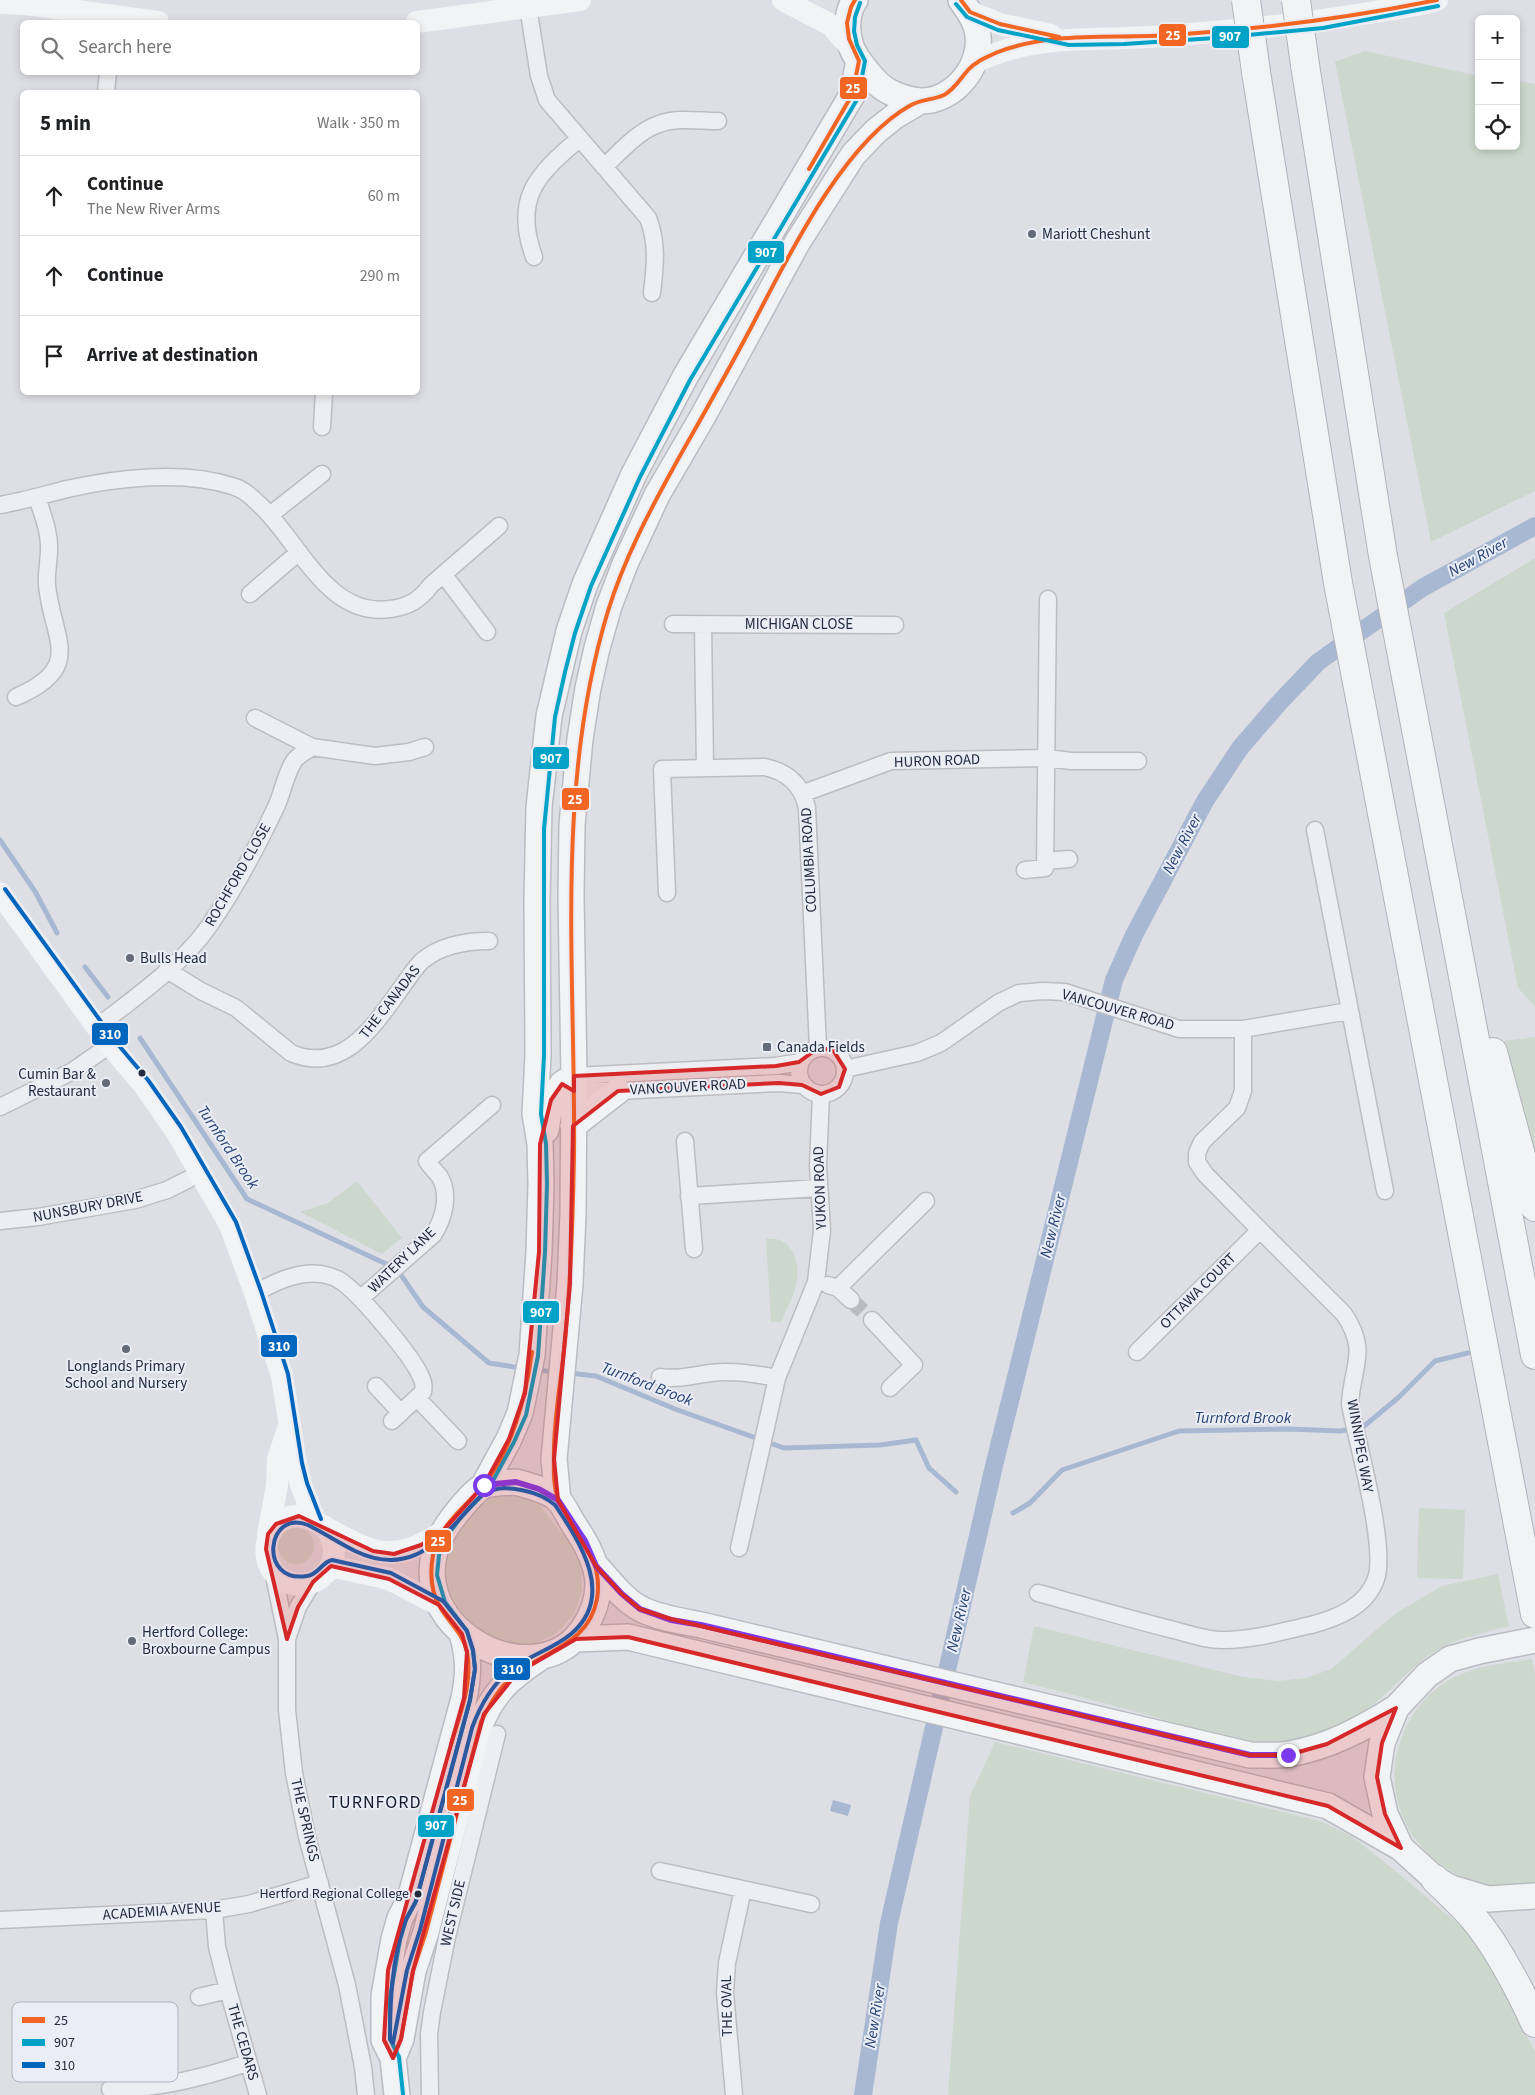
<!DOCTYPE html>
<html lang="en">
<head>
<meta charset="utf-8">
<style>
	:root { --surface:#fff; --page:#f2f2f2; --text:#202124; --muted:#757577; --line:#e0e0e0 }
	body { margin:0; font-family:"Source Sans 3",sans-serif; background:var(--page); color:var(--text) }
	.controls { position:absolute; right:15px; top:15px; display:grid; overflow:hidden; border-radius:8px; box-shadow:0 2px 8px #0003 }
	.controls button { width:45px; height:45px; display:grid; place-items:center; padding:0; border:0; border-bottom:1px solid var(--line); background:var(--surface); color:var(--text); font:25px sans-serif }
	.stop { position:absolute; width:15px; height:15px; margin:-11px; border:4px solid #7c3aed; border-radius:50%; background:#fff }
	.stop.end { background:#7c3aed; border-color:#fff; box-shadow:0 1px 5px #0008 }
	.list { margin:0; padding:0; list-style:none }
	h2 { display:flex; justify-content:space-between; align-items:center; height:65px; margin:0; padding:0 20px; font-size:21px }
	h2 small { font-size:16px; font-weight:400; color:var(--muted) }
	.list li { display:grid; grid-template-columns:32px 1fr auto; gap:15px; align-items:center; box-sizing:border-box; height:80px; padding:0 20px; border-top:1px solid var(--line) }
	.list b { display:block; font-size:19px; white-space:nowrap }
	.list p { margin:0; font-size:16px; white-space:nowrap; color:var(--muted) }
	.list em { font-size:16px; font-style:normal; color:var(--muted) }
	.icon { flex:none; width:28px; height:28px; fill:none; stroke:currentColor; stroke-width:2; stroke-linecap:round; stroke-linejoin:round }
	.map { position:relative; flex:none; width:1535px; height:2095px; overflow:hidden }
	.search { position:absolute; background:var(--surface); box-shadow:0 2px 8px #0003; left:20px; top:20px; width:400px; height:55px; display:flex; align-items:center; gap:12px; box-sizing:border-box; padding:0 18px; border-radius:8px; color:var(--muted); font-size:19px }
	.panel { position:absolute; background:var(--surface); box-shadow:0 2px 8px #0003; left:20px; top:90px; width:400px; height:305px; border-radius:8px }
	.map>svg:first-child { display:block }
	.green { fill:#ccd8cd }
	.water { fill:#a8b8d3 }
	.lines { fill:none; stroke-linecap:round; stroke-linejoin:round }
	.stream { stroke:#a8b8d3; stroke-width:5 }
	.canal { stroke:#a8b8d3; stroke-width:18 }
	.street-tunnel { stroke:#b9bbc3; stroke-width:16; stroke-dasharray:16 8; stroke-linecap:butt }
	.street-casing { stroke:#bcbdc2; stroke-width:19 }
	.primary-casing { stroke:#babcc2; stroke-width:28 }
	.highway-casing { stroke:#b0b2b9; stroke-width:30 }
	.street { stroke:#edeef1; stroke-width:16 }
	.secondary { stroke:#f2f3f5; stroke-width:22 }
	.primary { stroke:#f2f3f5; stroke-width:25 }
	.highway { stroke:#f2f3f5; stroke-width:28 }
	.highway-bridge-casing { stroke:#b0b2b9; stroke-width:30; stroke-linecap:butt }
	.highway-bridge { stroke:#f2f3f5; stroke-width:28 }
	.bus-1-casing { stroke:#eaedf5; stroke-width:8 }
	.bus-2-casing { stroke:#eaedf5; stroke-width:8 }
	.bus-3-casing { stroke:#eaedf5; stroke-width:8 }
	.bus-1 { stroke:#f26522; stroke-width:4 }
	.bus-2 { stroke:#02a3c7; stroke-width:4 }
	.bus-3 { stroke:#0065bd; stroke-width:4 }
	.route { stroke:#7c3aed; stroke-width:6 }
	.marked { fill:#d62828; fill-opacity:0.2; stroke:#d62828; stroke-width:4; stroke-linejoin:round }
	.poi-dot { fill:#646a78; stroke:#eaedf5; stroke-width:2 }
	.bus-dot { fill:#232b3e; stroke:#eaedf5; stroke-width:2 }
	.labels { text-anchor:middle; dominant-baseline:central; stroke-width:4; stroke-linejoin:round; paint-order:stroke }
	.bus-label { font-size:14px; fill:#232b3e; stroke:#eaedf5; text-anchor:end }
	.poi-label { font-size:15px; fill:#232b3e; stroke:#eaedf5; text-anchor:start }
	.street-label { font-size:15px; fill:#232b3e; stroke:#eaedf5 }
	.water-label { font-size:16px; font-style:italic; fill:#2a4476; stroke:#eaedf5 }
	.quarter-label { font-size:18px; letter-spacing:1px; fill:#161c2f; stroke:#eaedf5 }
	.key { fill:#eaedf5; stroke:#aeb3be; stroke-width:1 }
	.key-label { font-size:14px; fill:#232b3e }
	.line-badge { stroke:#eaedf5; stroke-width:2 }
	.badge-label { font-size:14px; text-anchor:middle; font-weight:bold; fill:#fff }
</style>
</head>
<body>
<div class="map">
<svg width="1535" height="2095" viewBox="0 0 1535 2095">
	<rect width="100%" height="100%" fill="#dedfe4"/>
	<!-- green -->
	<path class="green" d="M1365,51l114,25v70h37v-65l19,3v407l-104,51 -96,-480z
		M1535,558v449l-17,-19 -74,-375z
		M1535,1037v117l-31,-113z
		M357,1181l45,57 -20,16 -82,-42 28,-9z
		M766,1239c14,-1 22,3 28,16 10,24 -3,45 -13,67h-10z
		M500,1494h11l20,5 8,5 31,40 11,23 1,24 -8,23 -17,19 -23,11 -26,1 -24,-10 -28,-23 -13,-37 6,-34 32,-37z
		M1419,1508l46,2 -2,69 -46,-1z
		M278 1546a18 18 0 1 1 36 0a18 18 0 1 1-36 0Z
		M1498,1574l11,52c-26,7 -56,13 -78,28 -30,21 -53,53 -85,69 -31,16 -81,23 -115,17 -29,-6 -58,-19 -87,-26 -40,-11 -81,-22 -121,-32l11,-56 209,51 35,4 28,-3 25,-9 65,-56 46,-27z
		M1532,1659l3,15v209c-97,22 -176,-78 -124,-165 10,-17 26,-33 44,-41 24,-12 51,-14 77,-18z
		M995,1742l325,79 31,15 47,37 66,56 24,34 47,88v44h-587l22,-299z"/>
	<!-- water -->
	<path class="water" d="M833,1800l18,5 -3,11 -18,-5z"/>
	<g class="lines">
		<!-- stream -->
		<path class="stream" d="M0,840l36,53 21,40
			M85,967l23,30
			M140,1038l107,161 150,70 26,38 66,56 32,5
			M535,1370l21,2
			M569,1373l27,3 79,33 109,39 96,-3 36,-5 13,28 27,24
			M1013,1513l17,-10 32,-33 117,-39 110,-2 51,2 23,-4 36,-30 36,-36 33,-8"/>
		<!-- canal -->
		<path class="canal" d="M863,2095l26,-172 105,-457 120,-486 20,-45 71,-134 35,-53 39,-45 39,-41 104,-74 113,-62"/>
		<!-- street-tunnel -->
		<path class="street-tunnel" d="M851,1300l21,20"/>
		<!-- street casing -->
		<g class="street-casing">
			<path id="street" d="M528,7l11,69 8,24 101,118c10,25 7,49 4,75
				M106,92l2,-20
				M604,167c16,-15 34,-36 55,-43 18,-7 40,-3 59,-3
				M534,257c-21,-58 2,-82 45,-118
				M322,427l2,-35
				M0,505c23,-4 44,-10 67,-16 49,-11 116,-19 165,-3 12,3 19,11 28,19 39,36 67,113 130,104 18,-2 30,-9 41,-24l68,-59
				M270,515l52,-41
				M444,575l43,57
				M250,594l49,-42
				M673,624l222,1
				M703,625l2,143
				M16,697c70,-30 36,-58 31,-112 -1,-12 2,-24 2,-35 1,-18 -7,-36 -12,-53
				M255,718l57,29
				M804,793l87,-32 156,-3 24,3h67
				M1315,830l70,361
				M1045,861l24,-2
				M1025,870l20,-2 3,-269
				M667,893l-5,-124 103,-2c23,5 37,18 42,41l11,240
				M167,970l34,21 35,17 55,45c54,23 86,-32 113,-69 6,-8 12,-18 19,-24 19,-15 43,-19 66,-19
				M97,1027c36,-28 86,-63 112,-101 26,-37 48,-79 67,-119 7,-15 9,-32 18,-46 4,-6 13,-10 18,-14l63,9 34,-4 16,-5
				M799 1071a23 23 0 1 1 46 0a23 23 0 1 1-46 0Z
				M845,1069l72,-16 24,-10 57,-40 21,-10 24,-2 22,1 114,37h64l106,-18
				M574,1076l202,-10 24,-4
				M574,1091h44l161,-8 23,2
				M0,1107l71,-35 39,-27
				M685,1141l9,108
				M689,1196l130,-8
				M0,1221l38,-4 97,-17 32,-10 34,-17
				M828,1285l10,3 13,12
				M838,1288l88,-87
				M255,1293c20,-11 43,-22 66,-19 5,1 13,3 18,6 18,10 74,77 82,97 3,5 3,9 2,15l-31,29
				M361,1298l72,-63c11,-16 17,-40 7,-58 -4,-5 -9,-10 -13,-16l65,-56
				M872,1320l42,45 -24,23
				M1137,1352l123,-122
				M660,1377c18,3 34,-2 51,-4 22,-3 44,1 66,5
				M376,1386l25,27
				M417,1398l41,43
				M739,1548l38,-170 39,-96 6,-52 -4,-64 3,-72
				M273,1571l14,68v71l7,63 13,64 40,148 16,82 3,28
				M1038,1593c44,12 88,25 132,36 17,4 37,12 55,11 29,0 58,-9 86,-15 26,-7 55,-18 65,-46 11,-33 -19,-136 -26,-175 2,-38 19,-53 -6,-90l-84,-84 -55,-56 -8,-12v-9l5,-11 35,-34 6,-17v-62
				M287,1639l11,-32 15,-25
				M660,1871l151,33
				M214,1910l3,37 11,43
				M0,1920l214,-10 35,-6 71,-21
				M199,1997l29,-7 30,105
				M110,2089c48,0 92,-11 137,-26
				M430,2095l-1,-61 3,-22 15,-75 50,-203
				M734,2095l-9,-102 2,-30 16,-74"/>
		</g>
		<!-- primary casing -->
		<g class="primary-casing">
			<path id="primary" d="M855,0c-11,16 -9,42 2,58 8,11 18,26 31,33 9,5 22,9 32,10 35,1 65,-38 57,-71 -2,-11 -10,-21 -16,-30
				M573,1126l45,-35
				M546,1130l5,-30 11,-16 12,-8
				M516,1482c13,4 31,8 42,17 6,7 11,18 16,26 24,35 35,66 9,104 -52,76 -205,-13 -131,-110 6,-8 24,-31 34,-34 9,-3 21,-2 30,-3z
				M484,1485l25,-46 11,-26 12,-58 7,-103 2,-68 -1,-40 -5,-30 3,-59 -1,-155 2,-93 10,-91 20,-85 16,-47 49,-110 51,-97 167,-282 7,-34
				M558,1500l-4,-41 16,-175 3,-70 1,-138 -3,-180 1,-71 8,-86 8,-51 9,-40 12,-42 16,-42 32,-69 46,-79 94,-173 56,-88 23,-24 19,-15 25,-15
				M596,1566c13,14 27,34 45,43 18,9 40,12 60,16l549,130c13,0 27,1 39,-1 40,-7 73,-25 107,-46
				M576,1639l52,-2 700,169 73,42
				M1535,1640l-56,11 -29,8 -23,16 -31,33 -14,35 -5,34 8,37 16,34 34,31 16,9 37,11 47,-3
				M393,2058l8,-19 12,-68 13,-39 52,-202c14,-37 31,-52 63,-73
				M397,2095l-4,-37 -9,-18v-44l10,-57 6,-21 10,-19 54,-201c5,-24 5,-41 -2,-64"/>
		</g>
		<!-- highway casing -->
		<g class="highway-casing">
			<path id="highway" d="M1305,65l78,491 152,799
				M1256,72l82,511 197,1031
				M1493,1052l42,155
				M1435,1879c11,11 24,23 35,35 24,26 50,76 65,109"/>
		</g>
		<!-- street -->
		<use href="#street" class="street"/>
		<!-- secondary -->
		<path class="secondary" d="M783,0l48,25 20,23
			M0,3l26,1 132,18
			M970,12l30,12 51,11
			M417,22l163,-22
			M974,63c57,-29 112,-22 174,-26 72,-5 144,-11 214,-23 25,-4 51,-7 75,-14
			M0,893l110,152 33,39 33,47 54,94 25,68 27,83 14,88 5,21 14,36
			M325,1527c27,36 -13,72 -44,52 -26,-17 -16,-64 17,-63 10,0 20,7 28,12 49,26 65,36 115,5
			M268,1534l9,-48 1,-27 10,-30
			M331,1566l58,13 50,26"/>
		<!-- primary -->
		<use href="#primary" class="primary"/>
		<!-- highway -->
		<use href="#highway" class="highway"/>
		<!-- highway-bridge casing -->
		<g class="highway-bridge-casing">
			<path id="highway-bridge" d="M1246,0l10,72
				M1296,0l9,65"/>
		</g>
		<!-- highway-bridge -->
		<use href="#highway-bridge" class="highway-bridge"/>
		<!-- bus-1 casing -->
		<g class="bus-1-casing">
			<path id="bus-1" d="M961,0l9,12 30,12 59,13
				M809,169l43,-74 7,-34 -10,-22 -2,-16 4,-16 4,-7
				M451,1744c9,-30 22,-61 16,-92 -4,-19 -18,-29 -27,-45 -9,-15 -10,-35 -7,-52 7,-31 31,-47 50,-69 29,-35 43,-90 49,-134
				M393,2058l8,-19 12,-68 13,-39 55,-210c9,-18 18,-35 34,-47 30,-25 74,-31 82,-76 5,-28 -8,-53 -23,-76 -3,-4 -11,-14 -14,-19 -8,-17 -6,-39 -6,-57 1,-39 9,-78 12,-117 5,-58 7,-116 8,-174 2,-182 -20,-368 34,-545 16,-52 42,-101 68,-148 27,-48 54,-95 79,-143 35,-67 89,-178 156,-215 11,-6 22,-5 33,-10 11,-6 16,-16 24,-25 8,-9 19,-13 30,-18 54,-21 116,-13 173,-17 90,-6 178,-17 266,-35"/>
		</g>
		<!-- bus-2 casing -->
		<g class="bus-2-casing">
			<path id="bus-2" d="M956,4l11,13 31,13 71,15 55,-1 91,-6 108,-10 115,-22
				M403,2094l-4,-37 -9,-18v-42l10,-57 6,-20 10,-19 54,-201 5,-31 -2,-18 -6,-20 -22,-29 -8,-27 2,-20 8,-19 15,-20 27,-28 25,-46 12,-27 12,-59 7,-104 2,-68 -1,-40 -5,-30 3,-59v-226l11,-112 10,-45 10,-39 16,-47 49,-109 50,-97 168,-282 7,-37 -8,-16 -3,-14 1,-14 5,-14"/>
		</g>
		<!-- bus-3 casing -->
		<g class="bus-3-casing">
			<path id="bus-3" d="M5,889l110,152 33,39 33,47 55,95 25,69 27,83 14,89 5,20 14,36
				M504,1488c19,1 37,5 51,17 25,37 61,91 16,129 -18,15 -41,21 -59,35 -20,15 -32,37 -40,59l-52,202 -13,40 -14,73 -3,-4c0,-39 2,-80 15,-117 3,-8 8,-14 11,-21l54,-201 5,-31 -2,-19 -6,-19 -24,-30 -52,-28 -59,-13c-10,2 -14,15 -25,16 -49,8 -41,-68 1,-51 16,8 31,18 47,26 48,23 78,-1 109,-37 13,-15 19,-24 40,-26z"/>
		</g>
		<!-- bus-1 -->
		<use href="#bus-1" class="bus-1"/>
		<!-- bus-2 -->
		<use href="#bus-2" class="bus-2"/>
		<!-- bus-3 -->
		<use href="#bus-3" class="bus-3"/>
	</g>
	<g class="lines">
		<!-- route -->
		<path class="route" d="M484,1485l32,-3 23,7 19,11 27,41 11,25 26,28 18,15 31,11 30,5 549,130h38"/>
	</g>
	<!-- marked area -->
	<path class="marked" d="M818,1048l15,2 12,19 -6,18 -18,7 -19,-9 -23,-2 -161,8 -45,35 -3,158 -16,175 4,41 38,66 26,28 18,15 31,10 579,136h38l39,-11 69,-36 -14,35 -5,34 8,37 16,34 -73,-42 -700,-169 -52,2 -59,34 -33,41 -71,257 -12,68 -8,19 -9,-18 4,-70 76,-272 3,-46 -5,-18 -23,-29 -50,-26 -58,-13 -18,16 -15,25 -11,32 -21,-90 2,-15 8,-10 23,-8 74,35 21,3 27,-9 20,-12 43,-48 25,-46 16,-46 14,-141 1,-108 11,-44 11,-16 12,7v-15l202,-10 23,-4z"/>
	<!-- markers -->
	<g class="poi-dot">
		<circle cx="1032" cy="234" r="5"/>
		<circle cx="130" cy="958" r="5"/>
		<rect x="762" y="1042" width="10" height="10" rx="2.5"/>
		<circle cx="106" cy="1083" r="5"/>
		<circle cx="126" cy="1349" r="5"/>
		<circle cx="132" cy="1641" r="5"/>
	</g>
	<g class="bus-dot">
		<circle cx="142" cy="1073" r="4.5"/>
		<circle cx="418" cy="1894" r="4.5"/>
	</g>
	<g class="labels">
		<!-- bus labels -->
		<g class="bus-label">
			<text x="409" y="1894">Hertford Regional College</text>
		</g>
		<!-- poi labels -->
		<g class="poi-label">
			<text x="1042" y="234">Mariott Cheshunt</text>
			<text x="140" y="958">Bulls Head</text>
			<text x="777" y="1047">Canada Fields</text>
			<text x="96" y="1074" text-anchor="end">Cumin Bar &amp;<tspan x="96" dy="17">Restaurant</tspan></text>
			<text x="126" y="1366" text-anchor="middle">Longlands Primary<tspan x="126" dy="17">School and Nursery</tspan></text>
			<text x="142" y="1632">Hertford College:<tspan x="142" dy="17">Broxbourne Campus</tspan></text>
		</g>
		<!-- street labels -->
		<g class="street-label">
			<text x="799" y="624">MICHIGAN CLOSE</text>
			<text transform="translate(937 761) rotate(-2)">HURON ROAD</text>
			<text transform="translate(809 860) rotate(-93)">COLUMBIA ROAD</text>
			<text transform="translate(238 875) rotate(-60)">ROCHFORD CLOSE</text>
			<text transform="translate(390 1002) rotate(-52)">THE CANADAS</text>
			<text transform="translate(1118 1010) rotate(16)">VANCOUVER ROAD</text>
			<text transform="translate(688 1087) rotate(-3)">VANCOUVER ROAD</text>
			<text transform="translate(820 1188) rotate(-92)">YUKON ROAD</text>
			<text transform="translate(88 1207) rotate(-11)">NUNSBURY DRIVE</text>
			<text transform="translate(402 1260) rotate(-44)">WATERY LANE</text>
			<text transform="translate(1198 1291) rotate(-45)">OTTAWA COURT</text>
			<text transform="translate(1360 1446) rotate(80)">WINNIPEG WAY</text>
			<text transform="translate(305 1820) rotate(77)">THE SPRINGS</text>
			<text transform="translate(162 1911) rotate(-4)">ACADEMIA AVENUE</text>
			<text transform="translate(453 1913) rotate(-77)">WEST SIDE</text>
			<text transform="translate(727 2006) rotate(-91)">THE OVAL</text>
			<text transform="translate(243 2042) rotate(74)">THE CEDARS</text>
		</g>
		<!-- water labels -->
		<g class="water-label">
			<text transform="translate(1478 557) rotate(-29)">New River</text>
			<text transform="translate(1182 844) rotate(-62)">New River</text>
			<text transform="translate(228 1147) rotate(56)">Turnford Brook</text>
			<text transform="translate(1053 1226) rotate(-76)">New River</text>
			<text transform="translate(647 1384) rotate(21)">Turnford Brook</text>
			<text x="1243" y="1418">Turnford Brook</text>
			<text transform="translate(959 1620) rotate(-77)">New River</text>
			<text transform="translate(875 2016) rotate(-81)">New River</text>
		</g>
		<!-- quarter labels -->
		<g class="quarter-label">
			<text x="375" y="1802">TURNFORD</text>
		</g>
	</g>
	<!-- legend -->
	<rect x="12" y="2002" width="166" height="80" rx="8" class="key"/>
	<rect x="22" y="2017" width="23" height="6" fill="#f26522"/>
	<rect x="22" y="2039" width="23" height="7" fill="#02a3c7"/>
	<rect x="22" y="2062" width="23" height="6" fill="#0065bd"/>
	<g class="key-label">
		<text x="54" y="2025">25</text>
		<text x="54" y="2047">907</text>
		<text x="54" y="2070">310</text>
	</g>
	<g class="line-badge">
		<rect x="1158" y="23" width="29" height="24" rx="5" fill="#f26522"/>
		<rect x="1211" y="25" width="39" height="24" rx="5" fill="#02a3c7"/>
		<rect x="839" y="76" width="29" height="24" rx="5" fill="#f26522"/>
		<rect x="747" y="240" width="38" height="24" rx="5" fill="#02a3c7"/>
		<rect x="532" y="746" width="38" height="24" rx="5" fill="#02a3c7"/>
		<rect x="561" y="787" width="29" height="24" rx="5" fill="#f26522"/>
		<rect x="91" y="1022" width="38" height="24" rx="5" fill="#0065bd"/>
		<rect x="522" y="1300" width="38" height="24" rx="5" fill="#02a3c7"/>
		<rect x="260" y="1334" width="38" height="24" rx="5" fill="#0065bd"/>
		<rect x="424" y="1529" width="28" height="24" rx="5" fill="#f26522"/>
		<rect x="493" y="1657" width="38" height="24" rx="5" fill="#0065bd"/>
		<rect x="446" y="1788" width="29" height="24" rx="5" fill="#f26522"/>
		<rect x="417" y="1814" width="38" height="24" rx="5" fill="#02a3c7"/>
	</g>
	<g class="badge-label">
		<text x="1173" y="40">25</text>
		<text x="1230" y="41">907</text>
		<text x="853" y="93">25</text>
		<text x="766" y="257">907</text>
		<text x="551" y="763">907</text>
		<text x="575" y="804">25</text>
		<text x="110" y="1039">310</text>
		<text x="541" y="1317">907</text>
		<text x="279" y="1351">310</text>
		<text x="438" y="1546">25</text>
		<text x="512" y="1674">310</text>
		<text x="460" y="1805">25</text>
		<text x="436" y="1830">907</text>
	</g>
</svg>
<div class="controls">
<button>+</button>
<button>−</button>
<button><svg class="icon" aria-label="locate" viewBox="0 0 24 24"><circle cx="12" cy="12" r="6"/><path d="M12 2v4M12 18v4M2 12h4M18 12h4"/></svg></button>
</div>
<div class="stop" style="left:484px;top:1485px"></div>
<div class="stop end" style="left:1288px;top:1755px"></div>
<div class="search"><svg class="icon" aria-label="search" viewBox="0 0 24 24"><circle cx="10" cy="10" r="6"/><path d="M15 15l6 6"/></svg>Search here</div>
<section class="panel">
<h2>5 min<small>Walk · 350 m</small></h2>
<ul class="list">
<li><svg class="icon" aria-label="ahead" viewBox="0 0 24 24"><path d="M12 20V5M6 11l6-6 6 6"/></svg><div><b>Continue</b><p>The New River Arms</p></div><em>60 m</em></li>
<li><svg class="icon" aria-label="ahead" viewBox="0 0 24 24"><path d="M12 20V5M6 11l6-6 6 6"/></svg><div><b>Continue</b></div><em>290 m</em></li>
<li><svg class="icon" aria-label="arrive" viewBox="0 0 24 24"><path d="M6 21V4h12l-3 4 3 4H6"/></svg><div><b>Arrive at destination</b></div></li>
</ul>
</section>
</div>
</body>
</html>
